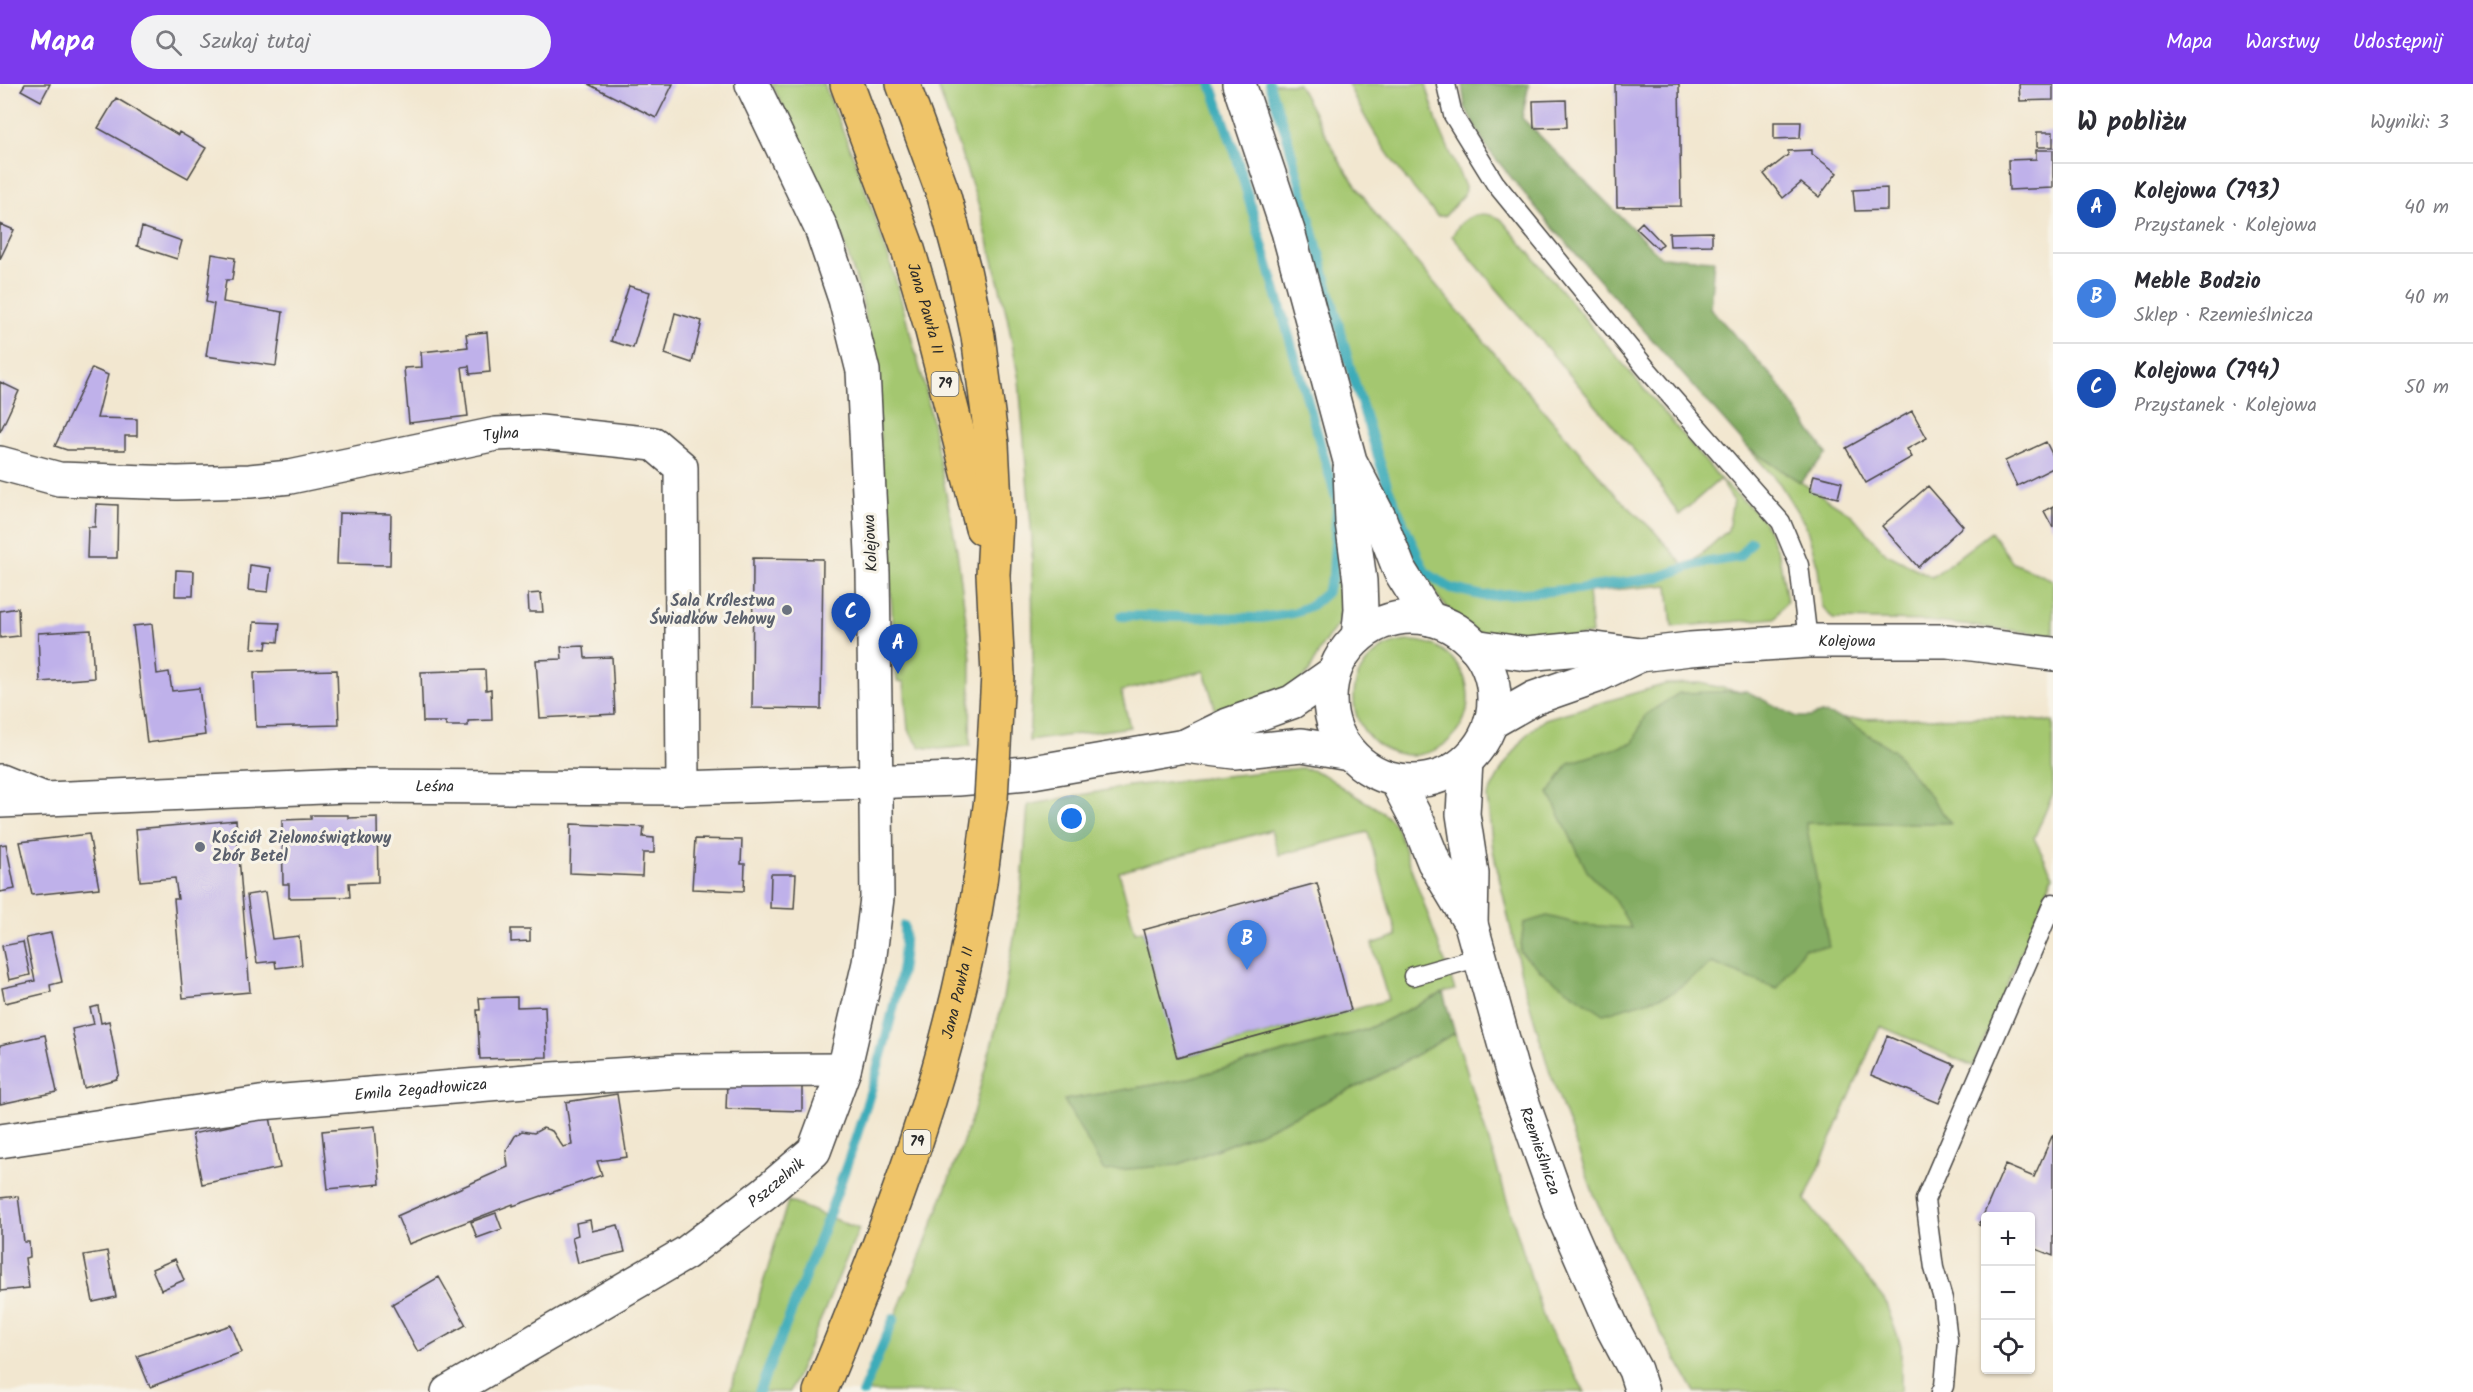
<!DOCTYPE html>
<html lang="pl">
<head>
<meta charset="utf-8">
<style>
	:root { --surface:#fff; --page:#f2f2f3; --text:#2b2b33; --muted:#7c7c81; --line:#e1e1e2; --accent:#7c3aed }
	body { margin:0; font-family:Kalam,sans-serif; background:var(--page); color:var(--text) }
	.controls { position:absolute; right:18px; bottom:18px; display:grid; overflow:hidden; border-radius:6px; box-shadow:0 2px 4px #0004 }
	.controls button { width:54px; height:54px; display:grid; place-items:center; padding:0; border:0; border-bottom:2px solid var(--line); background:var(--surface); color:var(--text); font:30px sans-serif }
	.you { position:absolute; left:1072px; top:735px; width:21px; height:21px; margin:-15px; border:4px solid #fff; border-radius:50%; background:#1a73e8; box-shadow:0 0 0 9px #1a73e833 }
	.badge { display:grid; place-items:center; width:39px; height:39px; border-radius:50%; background:var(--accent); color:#fff; font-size:20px; font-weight:700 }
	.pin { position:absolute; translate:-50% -50px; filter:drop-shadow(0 2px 3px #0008) }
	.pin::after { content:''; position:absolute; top:32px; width:21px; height:18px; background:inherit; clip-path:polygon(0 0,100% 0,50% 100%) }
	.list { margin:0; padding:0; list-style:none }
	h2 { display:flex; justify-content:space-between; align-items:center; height:78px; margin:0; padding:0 24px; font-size:26px }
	h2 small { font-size:20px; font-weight:400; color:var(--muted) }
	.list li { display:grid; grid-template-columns:39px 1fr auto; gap:18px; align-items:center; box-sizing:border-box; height:90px; padding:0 24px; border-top:2px solid var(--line) }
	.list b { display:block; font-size:22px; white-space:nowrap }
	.list p { margin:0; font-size:20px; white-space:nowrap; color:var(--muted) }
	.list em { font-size:20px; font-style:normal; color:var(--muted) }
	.icon { flex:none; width:33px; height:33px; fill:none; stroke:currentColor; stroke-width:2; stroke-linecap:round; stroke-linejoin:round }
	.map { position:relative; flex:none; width:2053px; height:1308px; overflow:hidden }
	header { display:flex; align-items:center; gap:36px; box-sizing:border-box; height:84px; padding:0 30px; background:var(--accent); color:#fff }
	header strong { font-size:28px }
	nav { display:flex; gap:33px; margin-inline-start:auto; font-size:21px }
	.search { width:420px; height:54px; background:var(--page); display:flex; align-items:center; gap:15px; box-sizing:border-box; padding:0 21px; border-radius:33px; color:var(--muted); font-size:22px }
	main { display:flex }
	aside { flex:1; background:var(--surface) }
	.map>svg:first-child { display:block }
	.green { fill:#a4c770; stroke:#68794e; stroke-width:1.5; fill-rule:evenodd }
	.forest { fill:#83ac62; stroke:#576c46; stroke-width:1.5 }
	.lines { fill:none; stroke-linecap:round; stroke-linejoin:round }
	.stream { stroke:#3cacb9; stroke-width:10 }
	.building { fill:#bfb1ea }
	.service-casing { stroke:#494744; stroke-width:21 }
	.minor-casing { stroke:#494744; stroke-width:36 }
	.tertiary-casing { stroke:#494744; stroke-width:36 }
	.primary-casing { stroke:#494744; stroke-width:36 }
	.service { stroke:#fff; stroke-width:18 }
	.minor { stroke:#fff; stroke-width:33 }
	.tertiary { stroke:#fff; stroke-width:33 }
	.primary { stroke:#efc469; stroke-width:33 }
	.primary-bridge-casing { stroke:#494744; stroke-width:36; stroke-linecap:butt }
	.primary-bridge { stroke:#efc469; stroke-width:33 }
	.worship-dot { fill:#6b7280; stroke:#f7f3e8; stroke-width:2 }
	.labels { text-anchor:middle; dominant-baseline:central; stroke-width:6; stroke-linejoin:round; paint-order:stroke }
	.shield { fill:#f7f3e8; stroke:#686764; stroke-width:1.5 }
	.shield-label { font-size:15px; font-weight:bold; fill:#2b2b2b }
	.street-label { font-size:16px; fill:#2b2b2b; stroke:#f7f3e8 }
	.worship-label { font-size:16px; font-weight:bold; fill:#5b616d; stroke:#f7f3e8; text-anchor:end }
</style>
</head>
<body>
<header>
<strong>Mapa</strong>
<div class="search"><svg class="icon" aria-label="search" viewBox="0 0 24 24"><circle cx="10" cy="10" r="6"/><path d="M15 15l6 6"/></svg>Szukaj tutaj</div>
<nav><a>Mapa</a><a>Warstwy</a><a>Udostępnij</a></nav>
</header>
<main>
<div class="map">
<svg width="2053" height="1308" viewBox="0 0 2053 1308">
	<rect width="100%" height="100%" fill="#f7f3e8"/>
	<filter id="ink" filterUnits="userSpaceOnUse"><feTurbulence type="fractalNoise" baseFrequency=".0167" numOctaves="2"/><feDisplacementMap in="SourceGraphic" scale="12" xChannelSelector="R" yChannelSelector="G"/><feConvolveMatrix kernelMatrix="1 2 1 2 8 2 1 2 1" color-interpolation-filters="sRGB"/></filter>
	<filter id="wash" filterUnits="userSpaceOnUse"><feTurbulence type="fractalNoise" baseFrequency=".008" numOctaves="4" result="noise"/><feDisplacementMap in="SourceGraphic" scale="24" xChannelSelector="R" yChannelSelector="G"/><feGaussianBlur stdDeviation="1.35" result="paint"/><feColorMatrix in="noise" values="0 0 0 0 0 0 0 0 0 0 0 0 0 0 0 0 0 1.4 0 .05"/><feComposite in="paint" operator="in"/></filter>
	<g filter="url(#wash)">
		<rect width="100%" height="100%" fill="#f2e7d0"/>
		<!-- green -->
		<path class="green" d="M772,0h52l33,82 37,108 32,117 31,159 14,109 -1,87 -31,3 -19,-2 -12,-17 -4,-48 -7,-1 -22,-312 -14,-74 -25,-77z
			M937,0h274l25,71 101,346 9,69 -7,53 -16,21 -14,28 -14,13 -50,19 -29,7 -12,-40 -83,20 9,36 -101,14 4,-71 -1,-131 -13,-159 -12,-64 -27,-107z
			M1269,0h29l44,81 35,51 239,279 39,37 31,36 42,-38 5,-30 -13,-21 -41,36 -31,-48 -196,-231c11,-21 28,-27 49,-17l219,260 42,39 17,37 8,46 -12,17 -103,9 -4,-42 -80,7 4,42c-34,5 -76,16 -108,2 -10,-4 -40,-30 -45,-38 -34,-53 -52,-114 -71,-173 -35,-113 -60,-229 -99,-341z
			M1348,0h78l11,38 28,65 -1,8 -19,21h-8c-36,-40 -66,-83 -89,-132z
			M1749,365l103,66 33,38 47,24 59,-45 22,31 40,17v55l-126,-14 -94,-2 -11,-13 -4,-38 -12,-42 -26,-42z
			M1354 614a57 57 0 1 1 114 0a57 57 0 1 1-114 0Z
			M1699,599l42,9 53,29 58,6 -8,-8 154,-2 55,5v72l-19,44 19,38 -80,190 -93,-40 -75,174 80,101 16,45v43l-2,3h-204l-59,-103 -42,-94 -45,-125 -27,-92 -29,-128 -6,-53 16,-30 25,-34 17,-14 121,-35z
			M1301,684c24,3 30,13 50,25 17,11 32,16 45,33l59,164 -12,3 -78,37 -183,50 -117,20 112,65 84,-33 108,-51 86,-48 90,289 40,70h-721l63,-153 45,-122 29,-108 20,-110 7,-94 101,-19zM1271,746l8,25 89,-23 29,104 -25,8 16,56 -210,58 -35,-128 -8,2 -16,-60z
			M788,1117l71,28 -69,163h-60z"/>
		<!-- forest -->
		<path class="forest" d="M1462,0h67l-7,34 139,139 53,3 -4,48 67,74 50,72 -27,28 -51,-33 -202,-228 -60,-73 -22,-41z
			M1746,607l51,26h13l11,-4 23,6 49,31 58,73h-145l23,124 -25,1 -27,41 -65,-26 -42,31 -66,20 -57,-38 -27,-24 4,-29 23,-7 36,9 48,3 -16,-28 -28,-29 -38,-78 20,-30 64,-20 12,-28 34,-22z
			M1443,909l12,40 -86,48 -108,51 -84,33 -73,6 -40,-71 118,-20 183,-50z"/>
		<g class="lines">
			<!-- stream -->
			<path class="stream" d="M1269,0l19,56 64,234 36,114 37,84 25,16 34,8 94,-7 78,-11 41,-14 42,-7 12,-15
				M1121,532l140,2 32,-5 19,-8 14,-12 7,-17 4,-75 -101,-346 -25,-71
				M759,1308c47,-116 95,-233 127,-355 9,-36 20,-74 18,-111
				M863,1308l31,-74"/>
		</g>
		<g id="blocks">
			<!-- building -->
			<path class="building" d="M25,0h25l-9,17 -20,-11z
				M588,0h85l-17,34z
				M1615,0h64l2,122 -64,1z
				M2019,0h34v16l-33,1z
				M116,14l62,37 1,-3 27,16 -18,30 -90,-50z
				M1566,16l1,27 -33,1 -1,-27z
				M1774,38h27l-1,16 -26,1z
				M2037,48h16v15h-16z
				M1812,66v4l25,19 -18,24 -18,-14 -18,15 -19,-24 24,-19v-4z
				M2036,66h17v38l-44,2 -1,-30 28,-1z
				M1887,104v22l-32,1 -2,-21z
				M1642,138l21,22 -5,5 -22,-21z
				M0,140l14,6 -14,29z
				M142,143l40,14 -5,18 -40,-13z
				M1712,148v13l-42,1 -1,-13z
				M212,170l23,4 -3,22h-6l-3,22 60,10 -7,54 -70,-10 8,-52 -8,-2z
				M629,202l21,6 -17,56 -22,-7z
				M675,229l27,8 -10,42 -27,-9z
				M487,248l3,40 -20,2 -1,-8 -7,1 6,49 -59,7 -5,-55 18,-1 -1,-15 47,-5 -2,-13z
				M92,284l16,7 -11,43 40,1v17h-12v14h-58l-12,-4z
				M0,298l19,9 -19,41z
				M1912,327l15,27 -20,11 5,8 -46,26 -20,-35z
				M2046,358l7,14v12l-36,18 -12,-25z
				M1814,391l28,7 -4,16 -28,-7z
				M1928,402l35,40 -45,41 -36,-41z
				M96,420l22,1 -1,53h-30l1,-31h7z
				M2053,422v22l-9,-17z
				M339,429l52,1 -1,51 -53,-1z
				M753,474l70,1 -2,150 -69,-1z
				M250,481l21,3 -3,24 -20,-2z
				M176,486l18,1 -1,25h-18z
				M541,509l2,19h-14l-1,-18z
				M18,524l1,28 -19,2v-27z
				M254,538l26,1 -2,19 -11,-1 -1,8 -14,-1z
				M152,540l5,50 12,-2 3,19 27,-3 6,47 -58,8 -14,-117z
				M91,546l3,48 -54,4 -2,-49z
				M584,562l1,12 27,-1 3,57 -75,4 -4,-58 26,-1 -1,-12z
				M337,586l2,55 -83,2 -2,-55z
				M485,586l1,20 5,-1 1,31 -24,1v5h-22v-4h-23l-2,-50z
				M311,731h37v3l29,-1 1,65 -29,1 1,14 -61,1v-14h-6l-1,-64 29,-1z
				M236,736l14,172 -67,6 -9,-99h4l-3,-21 -35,3 -4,-52z
				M571,740l73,3 -1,10 11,1v15h-11l-1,23 -72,-3z
				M89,750l10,54 -67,7 -12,-53z
				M695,755l47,1 -1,24h4l-1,27 -52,-2z
				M6,760l9,45 -15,3v-47z
				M771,790h25l-2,35 -24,-1z
				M1317,799l34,127 -174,48 -34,-128z
				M265,808l7,47 27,-3 3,29 -26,3 -1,-7 -18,2 -10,-68z
				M511,845h19v12l-19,1z
				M51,849l11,49 -12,3 1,7 -46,11 -3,-15 33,-7 -9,-43z
				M23,858l7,33 -21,5 -7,-34z
				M517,913v10l28,-1 2,51 -67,2 -3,-49h3l-1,-12z
				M98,922l3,17 8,-2 10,53 -3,5 -32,9 -12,-59 22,-5 -4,-16z
				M45,951l12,57 -57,12v-59z
				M1887,952l68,29 -16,38 -68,-28z
				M727,999l75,2v26l-76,-2z
				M617,1010l10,63 -30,4 5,14 -89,31v-2l-104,40 -12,-28 111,-49 -2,-16 9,-15 7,-5 12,2 9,-5 9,3 11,16 9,-2 -6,-43z
				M270,1033l10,51 -78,16 -10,-50z
				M375,1042l5,58 -52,5 -6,-58z
				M2053,1050v122l-22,-9v-31h-45v12l-7,-3 26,-60 29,12z
				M18,1112l6,46h5l1,15 -5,1 4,30 -29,3v-93z
				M496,1129l6,16 -25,9 -6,-16z
				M590,1136l2,11 26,-6 7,27 -47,11 -6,-26 6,-2 -2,-12z
				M107,1167l9,46 -23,5 -9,-47z
				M175,1175l9,21 -23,10 -9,-21z
				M439,1193l27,48 -48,27 -26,-48z
				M231,1241l11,27 -92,35 -13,-31z"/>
		</g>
	</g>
	<g filter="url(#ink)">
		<use href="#blocks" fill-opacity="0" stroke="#494744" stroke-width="1.5"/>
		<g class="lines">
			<!-- service casing -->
			<g class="service-casing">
				<path id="service" d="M1446,0l7,31 42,68 151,185 135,154 18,43 9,76
					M1413,892l67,-19
					M1941,1308l3,-6 4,-46 -5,-41 -9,-31 -9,-68 128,-297"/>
			</g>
			<!-- minor casing -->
			<g class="minor-casing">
				<g id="minor">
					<path id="s1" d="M0,379l59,16 118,4 73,-2 40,-4 206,-43 44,-2 114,12 27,23 2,321"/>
					<path d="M0,697l42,17"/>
					<path id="s2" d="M0,1057l260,-38 278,-23 140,-9 166,-1"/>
					<path id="s3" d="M448,1308l238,-139 80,-61 48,-41 30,-81 25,-107 8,-65 -2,-192 -2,-133 -10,-202 -18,-72 -24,-71 -69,-144"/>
				</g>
			</g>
			<!-- tertiary casing -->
			<g class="tertiary-casing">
				<g id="tertiary">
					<path d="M1239,0l49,147 62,230 29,56 21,54 30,48"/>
					<path d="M1350,385l2,53 8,59 1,29 -3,27"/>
					<circle cx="1412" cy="615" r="82"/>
					<path id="s4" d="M1474,562l52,8 63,-6 51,7 50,-6 118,-8h140l105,13"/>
					<path d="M1490,639l44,-25 60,-21 46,-22"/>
					<path d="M1185,662l49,6 68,-7 47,8"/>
					<path d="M1466,677l-3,53 9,60 -1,50"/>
					<path id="s5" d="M1396,696l22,42 16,40 37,62 42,151 49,138 50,114 23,43 7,22"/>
					<path id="s6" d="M0,717l347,-15 336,2 275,-9 69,-6 158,-27 43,-21 64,-23 40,-28"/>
				</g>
			</g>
			<!-- primary casing -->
			<g class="primary-casing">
				<g id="primary">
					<path id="s7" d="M847,0l61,165 23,78 51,201"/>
					<path d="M903,0l41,112 20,74 14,66 14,108 4,78 -3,52 5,101"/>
					<path id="s8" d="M820,1308c70,-167 133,-331 160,-510"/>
				</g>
			</g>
			<!-- service -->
			<use href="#service" class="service"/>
			<!-- minor -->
			<use href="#minor" class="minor"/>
			<!-- tertiary -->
			<use href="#tertiary" class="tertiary"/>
			<!-- primary -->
			<use href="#primary" class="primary"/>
			<!-- primary-bridge casing -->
			<g class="primary-bridge-casing">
				<path id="primary-bridge" d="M980,798l11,-83 7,-124"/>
			</g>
			<!-- primary-bridge -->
			<use href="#primary-bridge" class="primary-bridge"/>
		</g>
	</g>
	<!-- markers -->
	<g class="worship-dot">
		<circle cx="787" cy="526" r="6"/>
		<circle cx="200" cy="763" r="6"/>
	</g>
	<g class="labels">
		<!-- shield labels -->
		<g class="shield">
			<rect x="931.5" y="288" width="27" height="24" rx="4.5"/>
			<rect x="903.5" y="1046" width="27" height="24" rx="4.5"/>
		</g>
		<g class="shield-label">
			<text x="945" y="300">79</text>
			<text x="917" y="1058">79</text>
		</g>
		<!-- street labels -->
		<g class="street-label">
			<text stroke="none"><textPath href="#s7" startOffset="238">Jana Pawła II</textPath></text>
			<text stroke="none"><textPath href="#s1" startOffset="508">Tylna</textPath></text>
			<text transform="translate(871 459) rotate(-93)">Kolejowa</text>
			<text stroke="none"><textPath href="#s4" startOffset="375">Kolejowa</textPath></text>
			<text stroke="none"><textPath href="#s6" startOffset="435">Leśna</textPath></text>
			<text stroke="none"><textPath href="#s8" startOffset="423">Jana Pawła II</textPath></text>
			<text stroke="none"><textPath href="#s2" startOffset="424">Emila Zegadłowicza</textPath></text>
			<text stroke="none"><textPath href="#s5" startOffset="400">Rzemieślnicza</textPath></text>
			<text stroke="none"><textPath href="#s3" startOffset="390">Pszczelnik</textPath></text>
		</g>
		<!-- worship labels -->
		<g class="worship-label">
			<text x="775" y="517">Sala Królestwa<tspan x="775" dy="18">Świadków Jehowy</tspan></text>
			<text x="212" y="754" text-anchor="start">Kościół Zielonoświątkowy<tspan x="212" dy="18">Zbór Betel</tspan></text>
		</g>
	</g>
</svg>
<div class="controls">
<button>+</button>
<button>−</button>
<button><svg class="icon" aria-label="locate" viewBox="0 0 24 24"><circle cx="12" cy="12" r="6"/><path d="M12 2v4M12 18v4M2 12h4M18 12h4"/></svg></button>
</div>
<div class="you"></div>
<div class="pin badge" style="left:898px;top:590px;background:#1a4fb4">A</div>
<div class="pin badge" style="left:1247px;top:886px;background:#3f7fe0">B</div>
<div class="pin badge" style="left:851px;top:559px;background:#1a4fb4">C</div>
</div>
<aside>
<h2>W pobliżu<small>Wyniki: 3</small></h2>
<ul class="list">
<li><span class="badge" style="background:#1a4fb4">A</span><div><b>Kolejowa (793)</b><p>Przystanek · Kolejowa</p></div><em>40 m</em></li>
<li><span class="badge" style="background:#3f7fe0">B</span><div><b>Meble Bodzio</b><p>Sklep · Rzemieślnicza</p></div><em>40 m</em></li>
<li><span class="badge" style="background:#1a4fb4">C</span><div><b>Kolejowa (794)</b><p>Przystanek · Kolejowa</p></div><em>50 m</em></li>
</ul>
</aside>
</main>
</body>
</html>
